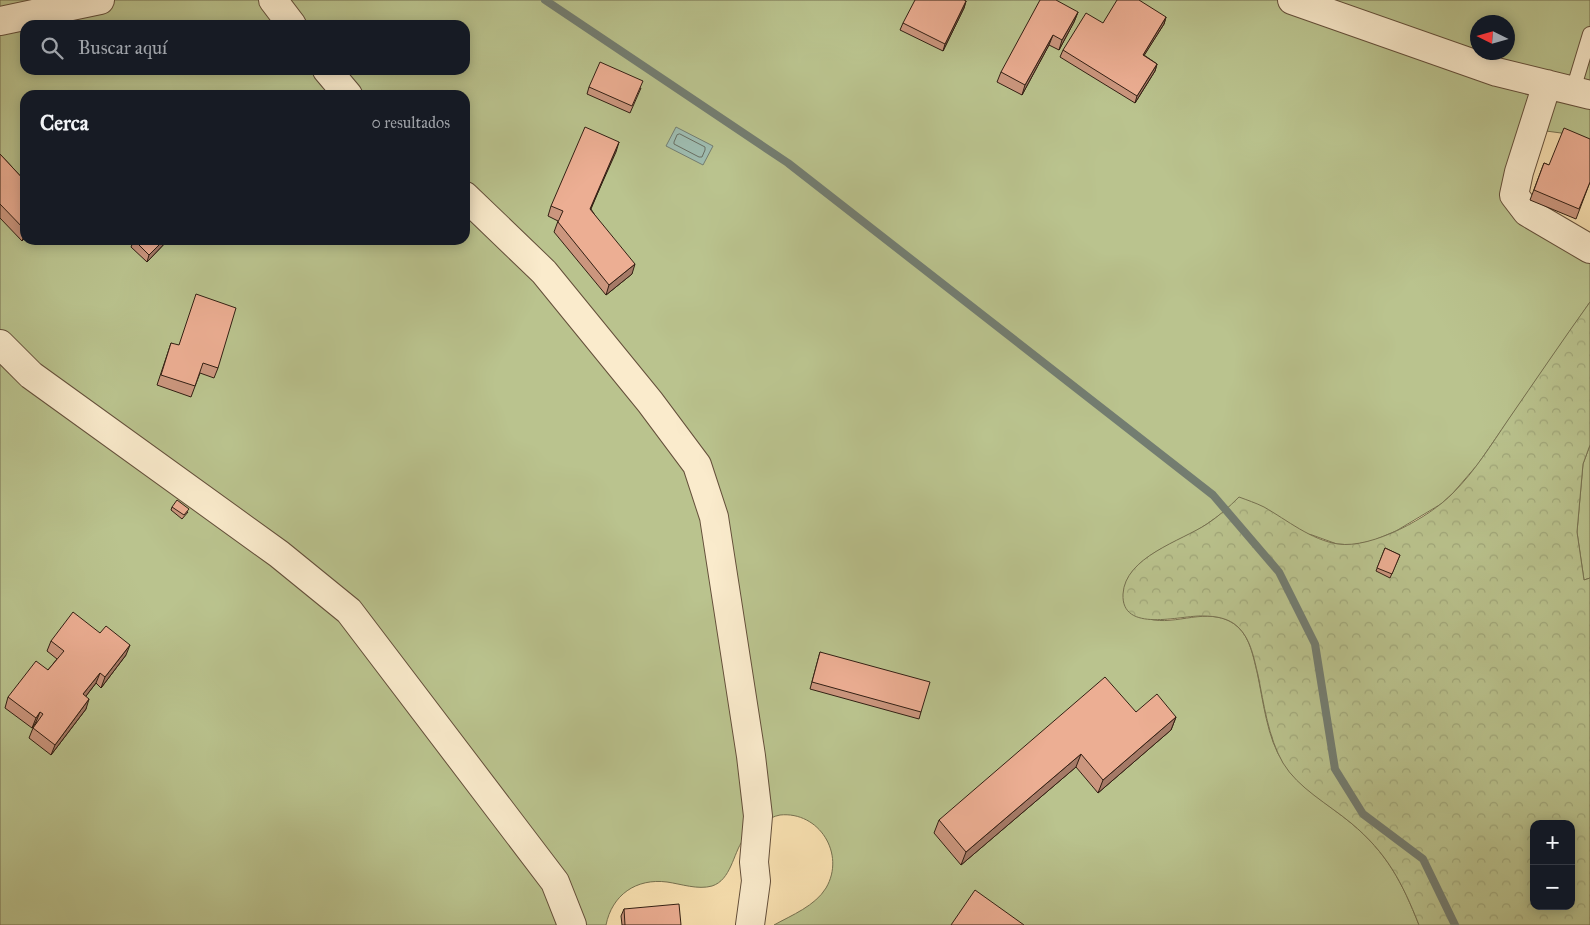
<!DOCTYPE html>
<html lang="es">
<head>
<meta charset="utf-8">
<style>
	:root { --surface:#171b24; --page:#242831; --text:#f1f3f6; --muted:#9ea1a6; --line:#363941 }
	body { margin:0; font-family:"IM FELL Great Primer",serif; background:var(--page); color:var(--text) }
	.controls { position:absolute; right:15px; bottom:15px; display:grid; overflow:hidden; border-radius:10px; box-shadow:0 2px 12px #0003 }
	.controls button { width:45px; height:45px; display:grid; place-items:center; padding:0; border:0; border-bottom:1px solid var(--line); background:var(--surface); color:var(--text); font:25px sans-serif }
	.compass { position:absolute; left:1470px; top:15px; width:45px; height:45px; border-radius:50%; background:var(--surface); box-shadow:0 2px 12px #0003; rotate:275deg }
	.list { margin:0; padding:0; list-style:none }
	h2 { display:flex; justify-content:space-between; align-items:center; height:65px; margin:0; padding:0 20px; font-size:21px }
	h2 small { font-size:16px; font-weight:400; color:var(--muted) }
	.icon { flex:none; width:28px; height:28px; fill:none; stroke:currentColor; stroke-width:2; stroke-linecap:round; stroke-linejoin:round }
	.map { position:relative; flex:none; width:1590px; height:925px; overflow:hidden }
	.search { position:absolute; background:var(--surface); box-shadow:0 2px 12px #0003; left:20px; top:20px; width:450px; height:55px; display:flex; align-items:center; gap:12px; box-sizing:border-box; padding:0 18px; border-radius:15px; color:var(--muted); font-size:19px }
	.panel { position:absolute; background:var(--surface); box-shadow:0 2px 12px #0003; left:20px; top:90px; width:450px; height:155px; border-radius:15px }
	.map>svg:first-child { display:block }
	.grass { fill:#bac38e; stroke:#767150; fill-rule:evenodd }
	.forest { fill:url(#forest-crowns); stroke:#767150; fill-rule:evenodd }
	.water { fill:#9ebcb0; stroke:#737d71 }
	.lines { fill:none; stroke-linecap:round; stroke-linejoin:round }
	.shore { stroke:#686e62; stroke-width:1 }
	.stream { stroke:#737d71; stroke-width:8 }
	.service-casing { stroke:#644f3a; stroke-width:16 }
	.minor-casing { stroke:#644f3a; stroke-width:30 }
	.service { stroke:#faebcc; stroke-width:14 }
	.minor { stroke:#faebcc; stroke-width:28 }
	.wall { fill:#cb967e; stroke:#321f13 }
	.shaded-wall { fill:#a57a67; stroke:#321f13 }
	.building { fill:#ecae93; stroke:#321f13 }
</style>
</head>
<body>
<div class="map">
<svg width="1590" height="925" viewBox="0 0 1590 925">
	<defs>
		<pattern id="forest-crowns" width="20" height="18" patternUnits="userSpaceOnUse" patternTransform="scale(1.25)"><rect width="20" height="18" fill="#bac38e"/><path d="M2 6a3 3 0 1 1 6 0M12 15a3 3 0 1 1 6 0" fill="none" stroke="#a0a77a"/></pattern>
	</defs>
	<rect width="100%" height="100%" fill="#f8e0b0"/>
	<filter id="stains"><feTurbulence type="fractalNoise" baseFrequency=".004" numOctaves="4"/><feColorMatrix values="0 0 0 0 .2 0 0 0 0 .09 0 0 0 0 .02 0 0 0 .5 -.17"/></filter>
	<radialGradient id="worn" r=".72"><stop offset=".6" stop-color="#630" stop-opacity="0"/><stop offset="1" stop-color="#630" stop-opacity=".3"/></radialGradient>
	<!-- grass -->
	<path class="grass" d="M0,0h1590v144l-29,-11 -15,-2 -25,61 69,59v51l-112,162 -25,29 -12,11 -45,27 -24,10 -20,4 -15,-1 -25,-9 -91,-21c-10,7 -19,14 -29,19 -28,15 -74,31 -68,70 8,5 20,16 30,17 28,4 59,-15 84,7 12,11 15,29 19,45 6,27 10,67 26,90 17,26 45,42 68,61 36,30 51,59 68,102h-645c18,-10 41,-19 52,-37 20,-34 -7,-77 -46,-73 -12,2 -29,15 -37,25 -10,14 -12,40 -31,46 -14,4 -31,-2 -45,-4 -31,-4 -55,13 -61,43h-606zM1478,22h30v30h-30zM25,25h440v45h-440zM25,95h440v145h-440z
		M1590,445v133l-6,2 -7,-48 6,-68z"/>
	<!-- forest -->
	<path class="forest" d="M1590,302v143l-7,19 -6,68 7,48 6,-2v347h-171c-17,-43 -32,-72 -68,-102 -23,-19 -53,-35 -68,-60 -15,-26 -19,-59 -25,-88 -4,-16 -7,-36 -20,-48 -9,-9 -23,-11 -35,-11 -22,-1 -82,18 -80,-22 2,-37 58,-53 84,-70 12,-8 22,-17 32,-27 8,3 17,6 25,10 23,13 47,33 74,37 34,5 92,-27 115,-51 22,-22 38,-48 55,-73 27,-39 54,-79 82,-118zM1534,824h37v82h-37z"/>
	<!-- water -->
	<path class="water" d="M676,127l37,19 -10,19 -37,-19z"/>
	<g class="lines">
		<!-- shore -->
		<path class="shore" d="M680,134l25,13v3l-3,7h-3l-25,-13v-2l3,-7z"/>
		<!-- stream -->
		<path class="stream" d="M545,0l243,163 425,332 66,77 36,72 20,125 28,45 60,45 32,66"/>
		<!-- service casing -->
		<g class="service-casing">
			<path id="service" d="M1573,90l17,-56"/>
		</g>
		<!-- minor casing -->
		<g class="minor-casing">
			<path id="minor" d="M273,0l19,25
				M1292,0l205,72 93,23
				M0,21l100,-21
				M327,70l21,25
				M1547,84l-28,88 -5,23 13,17 63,37
				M465,196l79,76 106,130 47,63 17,52 37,239 7,60 -4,46 2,19 -6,44
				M0,344l31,31 248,179 70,57 206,271 17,43"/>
		</g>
		<!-- service -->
		<use href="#service" class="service"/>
		<!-- minor -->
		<use href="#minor" class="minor"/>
	</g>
	<!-- wall -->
	<path class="wall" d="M966,1l-2,7 -21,43 -43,-21 3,-7z
		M1078,12l-4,10 -15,28 -10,-5 -27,50 -25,-13 4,-10z
		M1166,17l-2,7 -20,31 13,9 -2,7 -20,32 -75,-46 3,-7z
		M589,87l52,1 -11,25 -43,-19z
		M619,142l-28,67 41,65 -26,21 -52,-63 4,-11 -10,-5 3,-10z
		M0,154l25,27v57l-3,3 -22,-23z
		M1544,163l46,19 -14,37 -46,-19z
		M134,240h34l-21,22 -16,-15z
		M171,343l47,25 -4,10 -14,-5 -9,24 -34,-12z
		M172,507l16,5 -6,7 -11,-9z
		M1385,548l15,7 -10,23 -14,-7z
		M51,641l75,14 -25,33 -5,-5 -10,13v13l-35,46 -22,-17 4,-10 4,-5 -1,-1 -4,6 -27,-20 3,-11 40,-27 9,-11 -10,-8z
		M820,652l101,60 -2,7 -109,-30z
		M1136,712l40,5 -5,13 -73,63 -22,-26 -115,98 -27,-32 5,-13z
		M624,909l57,16h-59l-1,-9z"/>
	<!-- shaded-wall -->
	<path class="shaded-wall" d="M966,1l-2,7 -21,43 2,-7z
		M1078,12l-4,10 -15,28 3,-10z
		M1166,17l-2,7 -24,38 3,-7z
		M1053,35l-4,10 -27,50 3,-10z
		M1157,64l-2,7 -20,32 2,-7z
		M619,142l-3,10 -30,67 4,-10z
		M25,232v6l-3,3z
		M164,240h4l-21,22 2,-7z
		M635,264l-3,10 -26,21 3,-10z
		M130,645l-4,10 -25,33 4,-11z
		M100,673l-4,10 -17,22 4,-11z
		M89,699l-3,10 -35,46 4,-10z
		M40,712l-4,10 -4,6 4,-10z
		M1176,717l-5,13 -73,63 5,-13z
		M1081,754l-5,13 -115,98 5,-13z"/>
	<!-- building -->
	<path class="building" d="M915,0h49l2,1 -21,43 -42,-21z
		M1040,0h16l22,12 -16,28 -9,-5 -28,50 -24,-13z
		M1117,0h22l27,17 -23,38 14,9 -20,32 -74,-46 23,-37 17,10z
		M600,62l43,19 -11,25 -43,-19z
		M585,127l34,15 -29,67 45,55 -26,21 -51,-63 5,-11 -12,-5z
		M1564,128l26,11v43l-11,27 -45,-19 10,-27 5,2z
		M0,154l25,27v49l-25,-26z
		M134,240h30l-15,15z
		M196,294l40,14 -18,60 -15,-5 -8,23 -34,-11 10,-32 8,2z
		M177,500l12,9 -5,6 -12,-8z
		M1385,548l15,7 -8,19 -15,-6z
		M73,612l27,21 6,-7 24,19 -25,32 -5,-4 -17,21 6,5 -34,46 -22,-17 10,-14 -3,-2 -4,6 -28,-21 28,-36 12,9 16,-19 -13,-10z
		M820,652l110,30 -9,30 -109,-30z
		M1105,677l31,35 21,-18 19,23 -73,63 -22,-26 -115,98 -27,-32z
		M975,890l49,35h-73z
		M679,904l2,21h-56l-1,-16z"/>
	<rect width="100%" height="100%" filter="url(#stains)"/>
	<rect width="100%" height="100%" fill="url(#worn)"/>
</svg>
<div class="controls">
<button>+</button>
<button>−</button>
</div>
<svg class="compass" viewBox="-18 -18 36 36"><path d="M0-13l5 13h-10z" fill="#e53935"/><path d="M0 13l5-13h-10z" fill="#9ea1a6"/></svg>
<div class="search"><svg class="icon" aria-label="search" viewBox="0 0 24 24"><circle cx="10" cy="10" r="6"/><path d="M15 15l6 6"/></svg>Buscar aquí</div>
<section class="panel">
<h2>Cerca<small>0 resultados</small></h2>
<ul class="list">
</ul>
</section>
</div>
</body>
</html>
